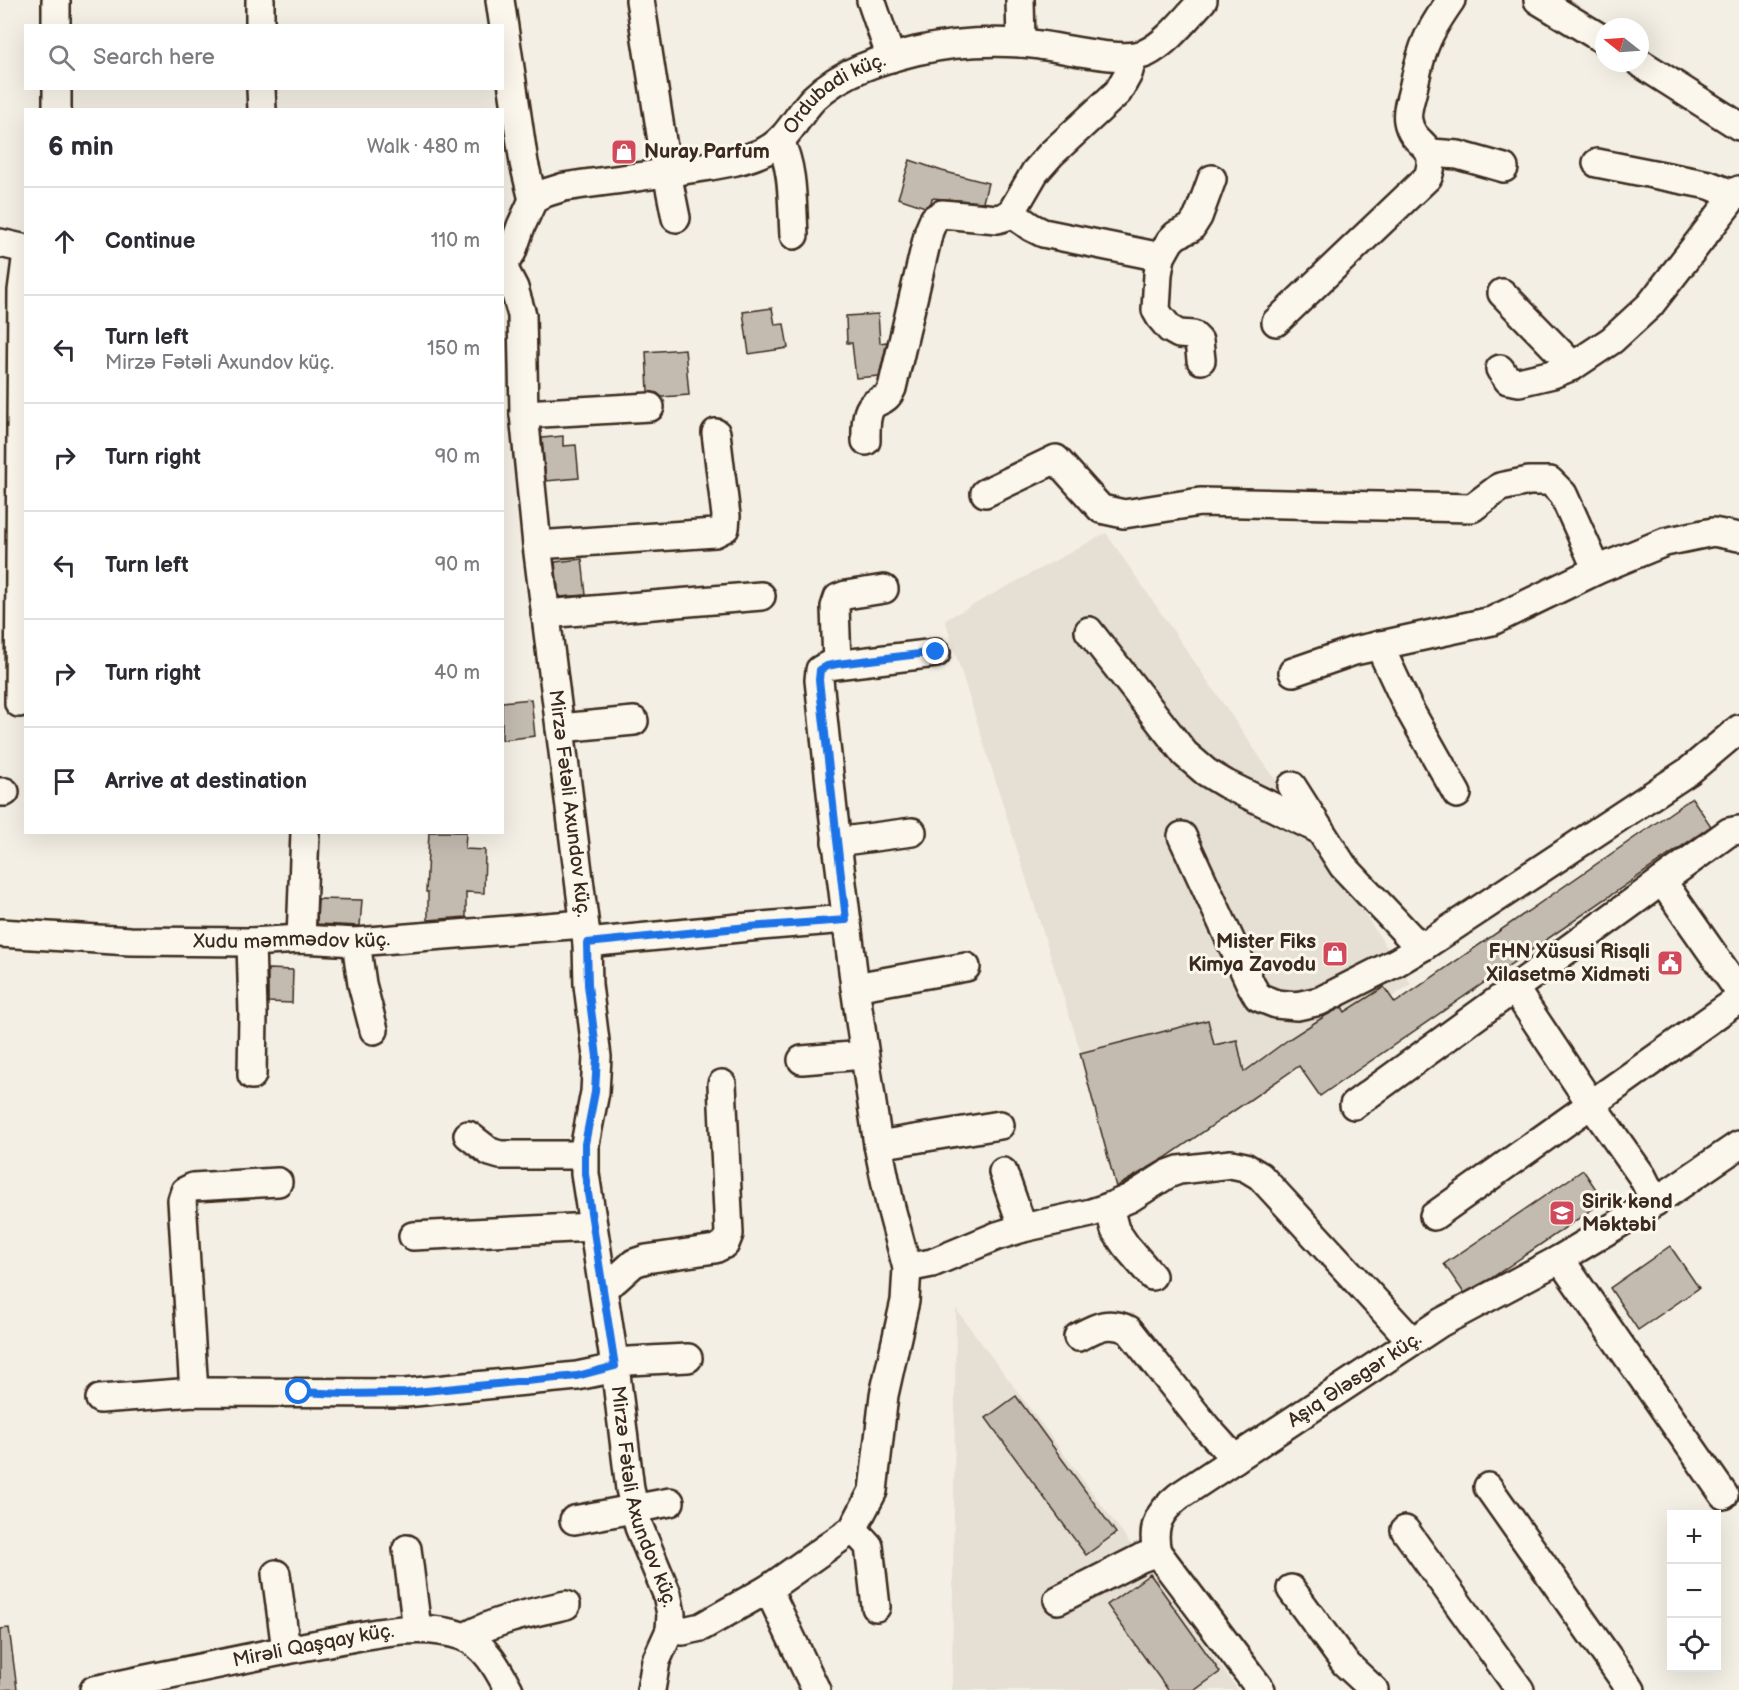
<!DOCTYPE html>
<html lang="en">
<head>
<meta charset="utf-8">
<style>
	:root { --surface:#fff; --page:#f2f2f3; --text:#2b2b33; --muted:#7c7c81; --line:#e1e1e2 }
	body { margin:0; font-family:"Balsamiq Sans",sans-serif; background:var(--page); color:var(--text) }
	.controls { position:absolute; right:18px; bottom:18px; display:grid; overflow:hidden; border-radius:0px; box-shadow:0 6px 24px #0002 }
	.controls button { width:54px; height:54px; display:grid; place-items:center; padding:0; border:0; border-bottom:2px solid var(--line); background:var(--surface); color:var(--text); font:30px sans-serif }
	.compass { position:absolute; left:1595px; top:18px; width:54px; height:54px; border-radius:50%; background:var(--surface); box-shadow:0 6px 24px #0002; rotate:287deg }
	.stop { position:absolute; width:18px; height:18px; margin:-14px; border:4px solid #1a73e8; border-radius:50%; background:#fff }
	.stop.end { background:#1a73e8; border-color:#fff; box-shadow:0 2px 6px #0008 }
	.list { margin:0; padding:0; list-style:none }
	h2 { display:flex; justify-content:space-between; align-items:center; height:78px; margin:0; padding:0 24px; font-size:26px }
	h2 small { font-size:20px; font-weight:400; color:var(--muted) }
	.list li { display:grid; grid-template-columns:39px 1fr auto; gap:18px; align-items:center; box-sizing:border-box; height:108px; padding:0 24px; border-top:2px solid var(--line) }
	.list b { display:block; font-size:22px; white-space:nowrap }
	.list p { margin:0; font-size:20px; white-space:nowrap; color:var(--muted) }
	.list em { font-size:20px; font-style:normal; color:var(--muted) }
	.icon { flex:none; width:33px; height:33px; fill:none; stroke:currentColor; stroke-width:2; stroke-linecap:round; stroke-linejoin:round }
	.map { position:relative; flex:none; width:1739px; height:1690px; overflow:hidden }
	.search { position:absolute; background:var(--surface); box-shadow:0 6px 24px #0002; left:24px; top:24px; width:480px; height:66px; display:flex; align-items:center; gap:15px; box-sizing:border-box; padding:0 21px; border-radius:0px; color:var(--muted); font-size:22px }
	.panel { position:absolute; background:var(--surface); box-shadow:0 6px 24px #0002; left:24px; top:108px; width:480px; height:726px; border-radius:0px }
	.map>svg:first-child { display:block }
	.built { fill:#e5dfd4 }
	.building { fill:#c3bbb0; stroke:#3b2a1e; stroke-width:1.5 }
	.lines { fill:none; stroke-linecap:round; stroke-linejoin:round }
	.minor-casing { stroke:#3b2a1e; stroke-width:32 }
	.minor { stroke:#fbf7ec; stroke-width:27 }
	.route { stroke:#1a73e8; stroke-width:8 }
	.labels { text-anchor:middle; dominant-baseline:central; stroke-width:6; stroke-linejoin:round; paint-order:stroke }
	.street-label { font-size:20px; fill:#3b2a1e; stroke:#fbf7ec }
	.poi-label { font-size:20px; font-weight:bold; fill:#3b2a1e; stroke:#fbf7ec; text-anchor:start }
</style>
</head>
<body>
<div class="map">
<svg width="1739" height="1690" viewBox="0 0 1739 1690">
	<rect width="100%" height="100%" fill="#f3efe4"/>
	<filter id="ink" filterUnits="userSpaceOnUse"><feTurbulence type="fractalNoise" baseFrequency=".0167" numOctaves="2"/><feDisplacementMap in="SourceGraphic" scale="12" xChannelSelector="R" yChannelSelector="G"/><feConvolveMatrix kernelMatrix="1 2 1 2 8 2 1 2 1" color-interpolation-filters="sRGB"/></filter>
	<g filter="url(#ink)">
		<!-- built -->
		<path class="built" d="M1106,533l184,268 121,183 -290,196 -176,-560z
			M956,1309l185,249 97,132h-286z"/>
		<!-- building -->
		<path class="building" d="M910,160l32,11 46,12 -5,19 -51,-4 -1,5 -6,4 -27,-9z
			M772,308l3,17 9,-1 4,24 -39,6 -6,-42z
			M878,314l2,29 7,-1 -8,34 -23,2 -4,-35h-5l-1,-27z
			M685,349l4,46 -27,2 -5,-4 -9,-2 -2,-39z
			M563,436v10l13,-1 3,33 -33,3 -4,-43z
			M582,559l4,36 -27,2 -4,-35z
			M531,699l4,37 -33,4v-38z
			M1692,798l19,28 -391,270 -21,-30 -134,92 -49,29 -36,-134 128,-33 6,25 23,-5 7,32 45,-33 36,-23 17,-9 3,5 39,-25 11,16z
			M429,832h37l-1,17 20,1 -1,43 -18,-1v25l-38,3v-28h-2z
			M318,899l44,1 -2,26 -43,-2z
			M268,969l25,1 -1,33 -24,-1z
			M1583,1170l21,31 -114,78 -26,14 -20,-29z
			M1670,1246l29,42 -61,42 -28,-42z
			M1016,1396l100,137 -30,22 -100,-137z
			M1150,1574l70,98 -25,18h-27l-61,-85z
			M9,1628l8,61 -17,1v-61z"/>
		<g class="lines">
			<!-- minor casing -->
			<g class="minor-casing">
				<g id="minor">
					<path d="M56,0v26"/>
					<path d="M260,0v26"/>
					<path d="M500,0l24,163 9,37"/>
					<path d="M640,0l27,173 9,45"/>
					<path d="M871,0l20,58"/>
					<path d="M1020,0l1,43"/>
					<path d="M1538,0l66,40"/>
					<path d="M1640,63l99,63"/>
					<path d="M57,88v22"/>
					<path d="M261,88l1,22"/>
					<path d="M780,142c14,26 12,64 14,93"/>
					<path d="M1431,153l27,2 46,13"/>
					<path d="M1597,163l112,22 26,10"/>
					<path d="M1011,213l20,14 12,6 118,24"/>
					<path d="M0,243l26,6"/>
					<path id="s1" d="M502,267l10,-15 9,-26 12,-26 12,-7 19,-6c42,-6 84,-11 126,-18 25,-4 53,-7 75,-18 23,-11 32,-36 49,-53 28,-27 66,-38 102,-47 34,-8 71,-10 105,-8 31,1 100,22 125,10 21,-10 41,-36 57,-53"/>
					<path id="s2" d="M503,267l11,21 8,27 2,99 13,131 50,398 1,42 9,72 -2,35 -10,52v30l30,192 15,123 9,38 28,67 4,20 -1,16 -14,31 -5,29"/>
					<path d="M1502,293l71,73"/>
					<path d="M1276,322l152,-145c12,-35 -15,-29 -20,-56 -2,-11 3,-22 5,-32 4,-17 7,-34 14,-49 6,-14 15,-27 24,-40"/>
					<path d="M1201,360l-2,-19 -6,-6 -14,-1 -9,-5 -10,-12 -4,-7 2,-36 3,-17 9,-16 6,-6 15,-7 7,-11 14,-38"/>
					<path d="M1500,369l8,11 11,2 34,-8 20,-8 39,-26 38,-35 89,-115"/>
					<path d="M524,414l126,-7"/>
					<path d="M866,441c0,-10 -1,-25 5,-34 7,-9 14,-3 21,-19l37,-157 5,-12 8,-5 55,5 7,-2 7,-4 24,-41 16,-18 67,-62 10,-18 5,-17"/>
					<path d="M985,493l71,-34 45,50 23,5 76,-12 272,6 28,-21 29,-6h21l13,13 34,76"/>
					<path d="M537,545l178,-12 10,-5 1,-12 -10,-83"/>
					<path d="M545,614l216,-18"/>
					<path d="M1089,631l96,123 21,18 20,12 94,46"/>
					<path d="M1379,645l29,62 49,87"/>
					<path d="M837,664l-2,-57 3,-9 8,-3 38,-6"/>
					<path d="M1293,672l61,-21 138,-30 105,-51 68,-28 48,-10 26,5"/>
					<path d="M19,703l3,-412 4,-31"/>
					<path d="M560,728l74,-7"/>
					<path d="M1292,786l51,80 68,72 13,8"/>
					<path d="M0,792h5"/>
					<path d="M1182,836l69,149 7,12 18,7 21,2 23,-5 77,-39 27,-16 265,-175 50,-42"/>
					<path d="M836,842l76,-10"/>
					<path d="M1662,881l77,110"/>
					<path id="s3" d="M0,933l130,8 121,1 50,-3 55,3 228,-18"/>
					<path d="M301,939l4,-107"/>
					<path d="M251,942l2,72 -1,61"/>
					<path d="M356,942l6,42 12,46"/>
					<path d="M587,943l162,-16 97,-8"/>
					<path d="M855,987l111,-20"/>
					<path d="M1514,988l77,116 51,72 13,26"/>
					<path d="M802,1060l62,-5"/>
					<path d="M1354,1105l375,-273 10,-2"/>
					<path d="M468,1135l22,17 10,3h84"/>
					<path d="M878,1145l122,-20"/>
					<path d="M1003,1172l20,56"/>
					<path d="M1109,1207l6,23 11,16 26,30"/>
					<path d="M1434,1216l305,-217"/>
					<path d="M413,1236l180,-9"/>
					<path d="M1560,1259l164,236"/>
					<path d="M907,1268l25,-5 65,-27 26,-8 68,-15 18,-6 21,-9 38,-24 11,-4 52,-6 14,3 15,9 152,165"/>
					<path d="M603,1286l12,-6 19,-17 12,-4 69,-10 10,-5 4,-10 -7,-150"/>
					<path d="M1078,1337c19,-10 30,-17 51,-7l77,97 29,32"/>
					<path d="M194,1392l-12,-192 3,-9 8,-4 85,-5"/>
					<path d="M100,1399l94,-7 211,1 172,-17 24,-5 28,-10 59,-3"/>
					<path d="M1488,1487l143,203"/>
					<path d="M574,1520l96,-18"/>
					<path d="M853,1529l16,17 7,61"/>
					<path d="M1405,1530l115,160"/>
					<path d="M407,1549l10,80"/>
					<path d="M276,1574l10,76"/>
					<path d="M768,1589l48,101"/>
					<path d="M1291,1589l54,74 29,27"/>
					<path d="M1058,1600l83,-42 16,-6"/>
					<path d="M670,1630l13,1 18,-4 67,-38 85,-60 20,-38 11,-96 21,-94 2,-33 -17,-64 -12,-59 -23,-158 -22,-176 -14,-131 1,-10 7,-4 109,-13"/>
					<path d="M465,1637c33,-18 65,-24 101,-32"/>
					<path id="s4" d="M94,1690c73,-15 146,-31 219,-45 47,-8 104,-25 149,-9 24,9 36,33 47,54"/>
					<path id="s5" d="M1261,1690l-104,-138c-6,-26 2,-40 22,-56l261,-173 120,-64 95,-57 84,-57"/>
				</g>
			</g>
			<!-- minor -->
			<use href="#minor" class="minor"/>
		</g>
	</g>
	<g class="lines" filter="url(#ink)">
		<!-- route -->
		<path class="route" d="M299,1392l46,2 60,-1 172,-17 38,-10 -30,-192v-30l10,-52 2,-35 -9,-72 -1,-42 161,-16 98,-7 -27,-240 1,-10 7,-4 10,-2 99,-12"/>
	</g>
	<!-- icons -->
	<defs>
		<g id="shop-square" transform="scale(1.35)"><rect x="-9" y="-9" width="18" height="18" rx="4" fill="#d1495b" stroke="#fbf7ec"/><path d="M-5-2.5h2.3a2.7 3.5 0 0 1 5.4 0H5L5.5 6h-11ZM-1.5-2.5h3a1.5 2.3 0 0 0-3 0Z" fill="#fff"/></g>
		<g id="civic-square" transform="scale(1.35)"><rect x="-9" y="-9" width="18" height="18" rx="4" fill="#d1495b" stroke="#fbf7ec"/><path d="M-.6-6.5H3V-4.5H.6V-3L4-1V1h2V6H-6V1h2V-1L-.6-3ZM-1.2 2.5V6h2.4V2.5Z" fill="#fff"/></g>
		<g id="school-square" transform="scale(1.35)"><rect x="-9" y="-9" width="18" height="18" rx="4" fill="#d1495b" stroke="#fbf7ec"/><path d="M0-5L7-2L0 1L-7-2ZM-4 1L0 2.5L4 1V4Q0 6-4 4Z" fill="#fff"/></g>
	</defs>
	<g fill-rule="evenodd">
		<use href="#shop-square" x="624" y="152"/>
		<use href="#shop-square" x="1335" y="954"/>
		<use href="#civic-square" x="1670" y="963"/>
		<use href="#school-square" x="1562" y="1213"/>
	</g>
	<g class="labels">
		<!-- street labels -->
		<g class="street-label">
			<text stroke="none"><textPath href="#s1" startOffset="405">Ordubadi küç.</textPath></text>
			<text stroke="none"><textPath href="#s2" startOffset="543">Mirzə Fətəli Axundov küç.</textPath></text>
			<text stroke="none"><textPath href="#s3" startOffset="292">Xudu məmmədov küç.</textPath></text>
			<text stroke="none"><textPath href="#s5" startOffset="448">Aşıq Ələsgər küç.</textPath></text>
			<text stroke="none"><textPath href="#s2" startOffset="1245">Mirzə Fətəli Axundov küç.</textPath></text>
			<text stroke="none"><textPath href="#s4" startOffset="224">Mirəli Qaşqay küç.</textPath></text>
		</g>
		<!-- poi labels -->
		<g class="poi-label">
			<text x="644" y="152">Nuray Parfum</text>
			<text x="1316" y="942" text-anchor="end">Mister Fiks<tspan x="1316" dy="23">Kimya Zavodu</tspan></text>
			<text x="1650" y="952" text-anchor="end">FHN Xüsusi Risqli<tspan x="1650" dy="23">Xilasetmə Xidməti</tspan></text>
			<text x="1582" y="1202">Sirik kənd<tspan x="1582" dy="23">Məktəbi</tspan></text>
		</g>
	</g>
</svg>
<div class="controls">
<button>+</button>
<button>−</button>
<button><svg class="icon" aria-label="locate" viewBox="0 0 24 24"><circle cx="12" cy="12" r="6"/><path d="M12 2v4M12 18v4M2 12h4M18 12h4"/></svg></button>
</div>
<svg class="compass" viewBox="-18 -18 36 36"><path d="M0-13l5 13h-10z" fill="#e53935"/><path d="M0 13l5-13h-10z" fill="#7c7c81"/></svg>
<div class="stop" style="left:299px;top:1392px"></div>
<div class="stop end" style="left:936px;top:652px"></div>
<div class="search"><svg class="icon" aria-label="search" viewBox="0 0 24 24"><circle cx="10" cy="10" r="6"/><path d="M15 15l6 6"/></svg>Search here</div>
<section class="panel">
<h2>6 min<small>Walk · 480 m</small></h2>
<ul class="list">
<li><svg class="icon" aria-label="ahead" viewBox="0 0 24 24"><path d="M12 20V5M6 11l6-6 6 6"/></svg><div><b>Continue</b></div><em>110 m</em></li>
<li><svg class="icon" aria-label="left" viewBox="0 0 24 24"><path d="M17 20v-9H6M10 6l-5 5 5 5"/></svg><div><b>Turn left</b><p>Mirzə Fətəli Axundov küç.</p></div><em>150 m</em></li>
<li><svg class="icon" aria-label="right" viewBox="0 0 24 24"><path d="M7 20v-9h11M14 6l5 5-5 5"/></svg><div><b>Turn right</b></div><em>90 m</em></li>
<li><svg class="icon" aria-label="left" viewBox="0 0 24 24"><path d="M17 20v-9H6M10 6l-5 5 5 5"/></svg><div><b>Turn left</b></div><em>90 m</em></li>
<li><svg class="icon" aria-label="right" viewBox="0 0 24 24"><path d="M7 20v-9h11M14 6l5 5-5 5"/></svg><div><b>Turn right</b></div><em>40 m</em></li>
<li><svg class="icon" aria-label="arrive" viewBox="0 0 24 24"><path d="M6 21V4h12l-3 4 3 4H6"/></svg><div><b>Arrive at destination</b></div></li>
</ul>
</section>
</div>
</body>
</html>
